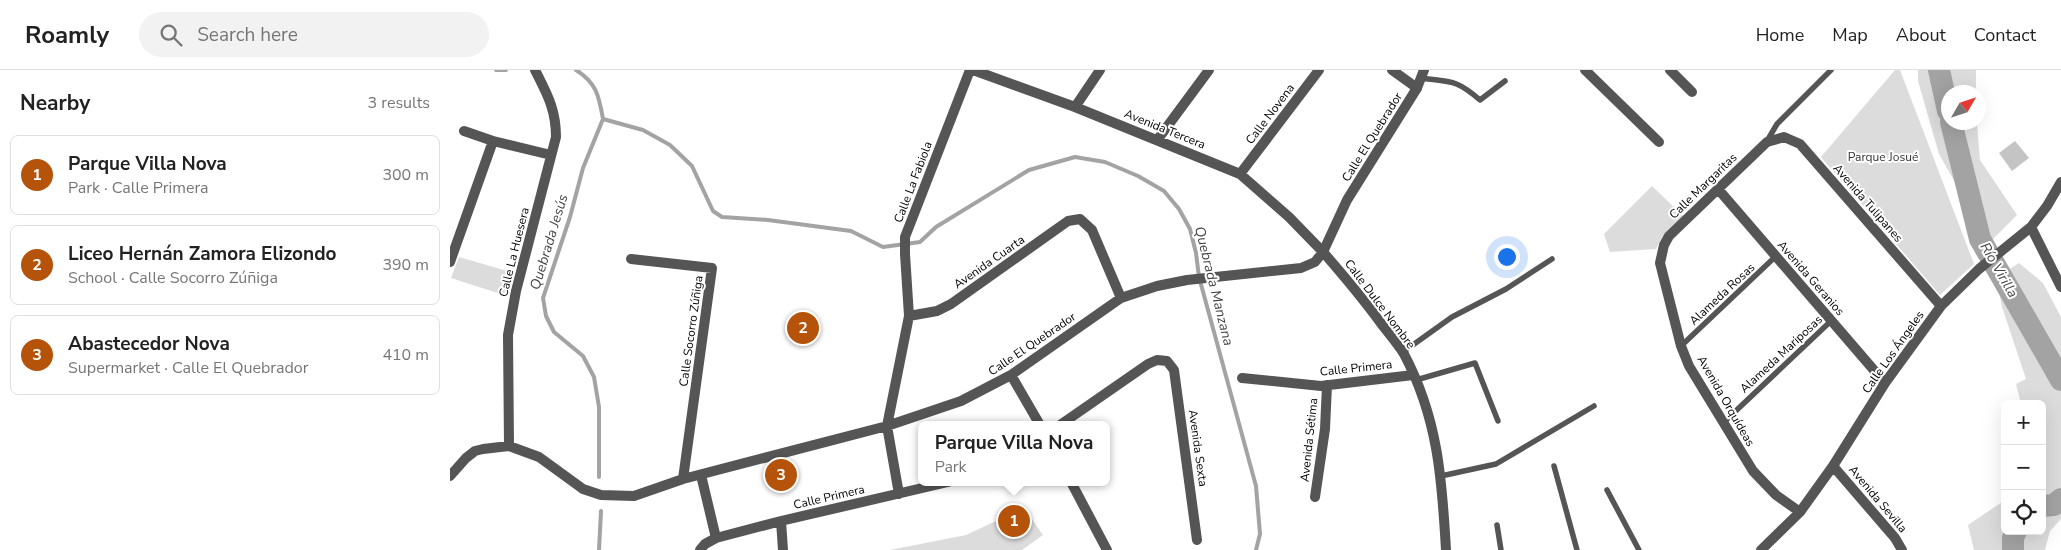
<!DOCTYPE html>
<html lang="en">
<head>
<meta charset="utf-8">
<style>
	:root { --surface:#fff; --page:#f2f2f2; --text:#222; --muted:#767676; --line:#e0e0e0; --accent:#b45309 }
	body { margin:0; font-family:"Nunito Sans",sans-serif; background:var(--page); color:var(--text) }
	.controls { position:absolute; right:15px; bottom:15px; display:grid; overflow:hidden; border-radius:8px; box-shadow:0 5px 20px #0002 }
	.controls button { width:45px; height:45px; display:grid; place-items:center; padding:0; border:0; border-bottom:1px solid var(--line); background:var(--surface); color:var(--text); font:25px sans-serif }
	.compass { position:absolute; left:1491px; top:15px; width:45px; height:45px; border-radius:50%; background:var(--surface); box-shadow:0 5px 20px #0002; rotate:51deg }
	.you { position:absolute; left:1056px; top:186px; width:18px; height:18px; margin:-12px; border:4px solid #fff; border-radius:50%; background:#1a73e8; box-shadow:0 0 0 8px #1a73e833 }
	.badge { display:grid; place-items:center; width:32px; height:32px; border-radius:50%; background:var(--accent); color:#fff; font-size:16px; font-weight:700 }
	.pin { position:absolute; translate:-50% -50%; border:2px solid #fff; box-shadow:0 1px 5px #0006 }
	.popup { position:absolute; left:468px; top:351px; width:192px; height:65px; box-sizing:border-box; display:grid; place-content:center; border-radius:8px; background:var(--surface); filter:drop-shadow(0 1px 4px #0005); font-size:16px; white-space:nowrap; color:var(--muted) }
	.popup b { font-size:19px; color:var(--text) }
	.popup::after { content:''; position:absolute; left:50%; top:100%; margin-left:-10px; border:10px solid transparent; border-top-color:var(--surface) }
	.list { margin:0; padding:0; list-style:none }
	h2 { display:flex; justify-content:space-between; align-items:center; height:65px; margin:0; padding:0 20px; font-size:21px }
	h2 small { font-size:16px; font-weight:400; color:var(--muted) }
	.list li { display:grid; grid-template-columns:32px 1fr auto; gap:15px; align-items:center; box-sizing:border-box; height:80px; margin:0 10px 10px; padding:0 10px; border:1px solid var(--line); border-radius:8px }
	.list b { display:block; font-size:19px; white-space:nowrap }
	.list p { margin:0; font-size:16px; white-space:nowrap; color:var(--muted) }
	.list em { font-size:16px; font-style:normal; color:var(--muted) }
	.icon { flex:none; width:28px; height:28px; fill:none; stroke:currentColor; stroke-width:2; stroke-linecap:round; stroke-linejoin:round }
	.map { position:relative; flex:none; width:1611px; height:480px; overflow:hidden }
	header { display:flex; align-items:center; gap:30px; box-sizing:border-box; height:70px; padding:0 25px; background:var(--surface); border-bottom:1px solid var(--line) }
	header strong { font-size:24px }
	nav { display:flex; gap:28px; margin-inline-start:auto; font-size:18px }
	.search { width:350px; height:45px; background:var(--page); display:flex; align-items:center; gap:12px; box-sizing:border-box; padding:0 18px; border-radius:28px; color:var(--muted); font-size:19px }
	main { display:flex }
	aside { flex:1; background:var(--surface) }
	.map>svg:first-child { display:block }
	.green { fill:#dcdcdc }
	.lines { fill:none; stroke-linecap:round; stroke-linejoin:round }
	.stream { stroke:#a3a3a3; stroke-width:4 }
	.river { stroke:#a3a3a3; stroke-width:22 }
	.building { fill:#c4c4c4 }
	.service { stroke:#555; stroke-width:5.5 }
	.minor { stroke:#555; stroke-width:10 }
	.tertiary { stroke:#555; stroke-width:10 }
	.labels { text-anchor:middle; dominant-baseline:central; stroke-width:4; stroke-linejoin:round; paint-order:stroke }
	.street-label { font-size:12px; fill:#000; stroke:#fff }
	.park-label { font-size:12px; fill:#333; stroke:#fff }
	.water-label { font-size:14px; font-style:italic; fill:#444; stroke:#fff }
</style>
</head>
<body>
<header>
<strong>Roamly</strong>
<div class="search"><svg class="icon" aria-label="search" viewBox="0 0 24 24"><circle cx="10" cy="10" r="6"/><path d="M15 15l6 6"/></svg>Search here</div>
<nav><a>Home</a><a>Map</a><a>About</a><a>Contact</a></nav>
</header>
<main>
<aside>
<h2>Nearby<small>3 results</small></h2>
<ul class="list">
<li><span class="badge">1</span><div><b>Parque Villa Nova</b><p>Park · Calle Primera</p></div><em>300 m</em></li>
<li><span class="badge">2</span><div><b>Liceo Hernán Zamora Elizondo</b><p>School · Calle Socorro Zúñiga</p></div><em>390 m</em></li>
<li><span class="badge">3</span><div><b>Abastecedor Nova</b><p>Supermarket · Calle El Quebrador</p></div><em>410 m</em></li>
</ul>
</aside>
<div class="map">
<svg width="1611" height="480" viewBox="0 0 1611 480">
	<rect width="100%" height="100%" fill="#fff"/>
	<!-- green -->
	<path class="green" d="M1445,0h5l74,194 -34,31 -119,-138z
		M1468,0h58v22h-28v30l29,1 3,37 37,55 -28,28 -50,-89 -21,-73z
		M1202,116l31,30 -21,21 -6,12 -46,3 -6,-18z
		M9,187l52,15 -4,24 -56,-18z
		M1569,193l24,20 18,34v202l-11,12 -5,19h-71l-6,-25 37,-25v31h37v-127h-21l-5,-20 10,-5 -24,-72 -6,-29z
		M574,438l19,27 -21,15h-132l76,-15z"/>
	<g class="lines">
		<!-- stream -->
		<path class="stream" d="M46,0h10
			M126,0c21,13 23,27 27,49
			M153,49l40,11 27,15 22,21 21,45 9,6 46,3 83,11 32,16 37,-5 16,-15 93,-57 46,-13 30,5 33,14 26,15 15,18 11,20 6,24 3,24 57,209 4,48 -4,16
			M149,407v-70l-5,-30 -11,-21 -29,-24 -8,-16 -3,-18 27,-81 13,-49 20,-49
			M149,480l2,-39"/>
		<!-- river -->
		<path class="river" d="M1489,0l9,41
			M1501,52l29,117 81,141
			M1592,436l12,-1 7,-6
			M1563,480v-12l3,-7"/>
	</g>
	<!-- building -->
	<path class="building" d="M1565,71l14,17 -17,13 -13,-18z"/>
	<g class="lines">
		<!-- service -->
		<path class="service" d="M970,8c31,4 36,1 60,22l25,-19
			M1317,71l10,-17 54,-54
			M1231,276l95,-90
			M953,282l49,-35 54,-28 46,-30
			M966,310l59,-17 23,58
			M1273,353l109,-103
			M1104,396l23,84
			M991,406l55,-12 98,-58
			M1157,420l32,60
			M1047,455l4,25"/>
		<!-- minor -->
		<path class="minor" d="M942,0l25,18
			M1135,0l74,72
			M1220,0l22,22
			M625,37l25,-37
			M14,61l29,10
			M708,69l51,-69
			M790,104l79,-104
			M1268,119l167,194
			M1581,157l30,60
			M181,189l81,9 -29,211
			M0,192l43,-121 58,14
			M459,246l28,-5 14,-7 117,-83 12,-2 12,11 29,68
			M561,305l29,50
			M792,308l79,8 92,-11
			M610,355l88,-61 9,-4 10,1 7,9 2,15 21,155
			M59,376l-1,-111 8,-44 40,-154c0,-28 -9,-43 -21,-67
			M1383,396l62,72 7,12
			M0,406l16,-18 9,-7 8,-2 26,-3 30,11 44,32 18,6 33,1 49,-17 204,-53 74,-25 50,-26 110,-77 36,-12 30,-6 114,-12 14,-6 8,-10 -34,-35 -49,-43 -165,-67 -102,-37
			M621,412l36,68
			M449,424l-12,-68 22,-110 -4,-62v-17l65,-167
			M865,427l10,-68 2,-44
			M1350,442l-24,-17 -23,-24 -64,-105 -8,-20 -21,-83 4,-18 5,-9 98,-94 17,-5 16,7 141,162
			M331,451l2,29
			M266,468l65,-17 167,-39
			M250,480l5,-6 11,-6 -15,-63
			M1311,480l39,-38 33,-46 52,-83 56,-77 38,-37 52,-42 16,-21 14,-24"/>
		<!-- tertiary -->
		<path class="tertiary" d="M974,0l-7,18 -70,112 -24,52c21,24 41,48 60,74 7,9 15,18 21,28 34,64 38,125 42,196"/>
	</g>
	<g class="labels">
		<!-- street labels -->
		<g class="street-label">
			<text transform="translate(820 44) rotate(-53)">Calle Novena</text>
			<text transform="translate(715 59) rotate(22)">Avenida Tercera</text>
			<text transform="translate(922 67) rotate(-58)">Calle El Quebrador</text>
			<text transform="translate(463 112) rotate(-69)">Calle La Fabiola</text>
			<text transform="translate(1253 116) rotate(-44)">Calle Margaritas</text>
			<text transform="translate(1418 133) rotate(49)">Avenida Tulipanes</text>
			<text transform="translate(64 182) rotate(-76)">Calle La Huesera</text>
			<text transform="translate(539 192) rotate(-35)">Avenida Cuarta</text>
			<text transform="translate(1361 208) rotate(49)">Avenida Geranios</text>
			<text transform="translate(1272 224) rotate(-43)">Alameda Rosas</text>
			<text transform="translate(930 234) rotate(53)">Calle Dulce Nombre</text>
			<text transform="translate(241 261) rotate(-82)">Calle Socorro Zúñiga</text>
			<text transform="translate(582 274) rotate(-34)">Calle El Quebrador</text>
			<text transform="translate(1443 282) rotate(-55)">Calle Los Ángeles</text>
			<text transform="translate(1331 284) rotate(-43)">Alameda Mariposas</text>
			<text transform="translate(906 298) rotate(-6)">Calle Primera</text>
			<text transform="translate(1276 331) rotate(60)">Avenida Orquídeas</text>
			<text transform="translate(859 370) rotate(-84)">Avenida Sétima</text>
			<text transform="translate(748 378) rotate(82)">Avenida Sexta</text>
			<text transform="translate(379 427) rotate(-13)">Calle Primera</text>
			<text transform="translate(1428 429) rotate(50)">Avenida Sevilla</text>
		</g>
		<!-- park labels -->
		<g class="park-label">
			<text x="1433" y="87">Parque Josué</text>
		</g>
		<!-- water labels -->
		<g class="water-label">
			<text transform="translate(99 172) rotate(-73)">Quebrada Jesús</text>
			<text transform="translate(1549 200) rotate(60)">Río Virilla</text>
			<text transform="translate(764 216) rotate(76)">Quebrada Manzana</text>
		</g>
	</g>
</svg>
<div class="controls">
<button>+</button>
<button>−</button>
<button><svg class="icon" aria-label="locate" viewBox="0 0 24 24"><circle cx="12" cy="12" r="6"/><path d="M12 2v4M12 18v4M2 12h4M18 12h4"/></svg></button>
</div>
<svg class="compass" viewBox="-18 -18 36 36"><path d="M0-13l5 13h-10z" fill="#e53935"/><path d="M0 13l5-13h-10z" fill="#767676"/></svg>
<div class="you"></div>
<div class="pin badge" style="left:564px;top:451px">1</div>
<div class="popup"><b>Parque Villa Nova</b>Park</div>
<div class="pin badge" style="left:353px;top:258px">2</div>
<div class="pin badge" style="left:331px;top:405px">3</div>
</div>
</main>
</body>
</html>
